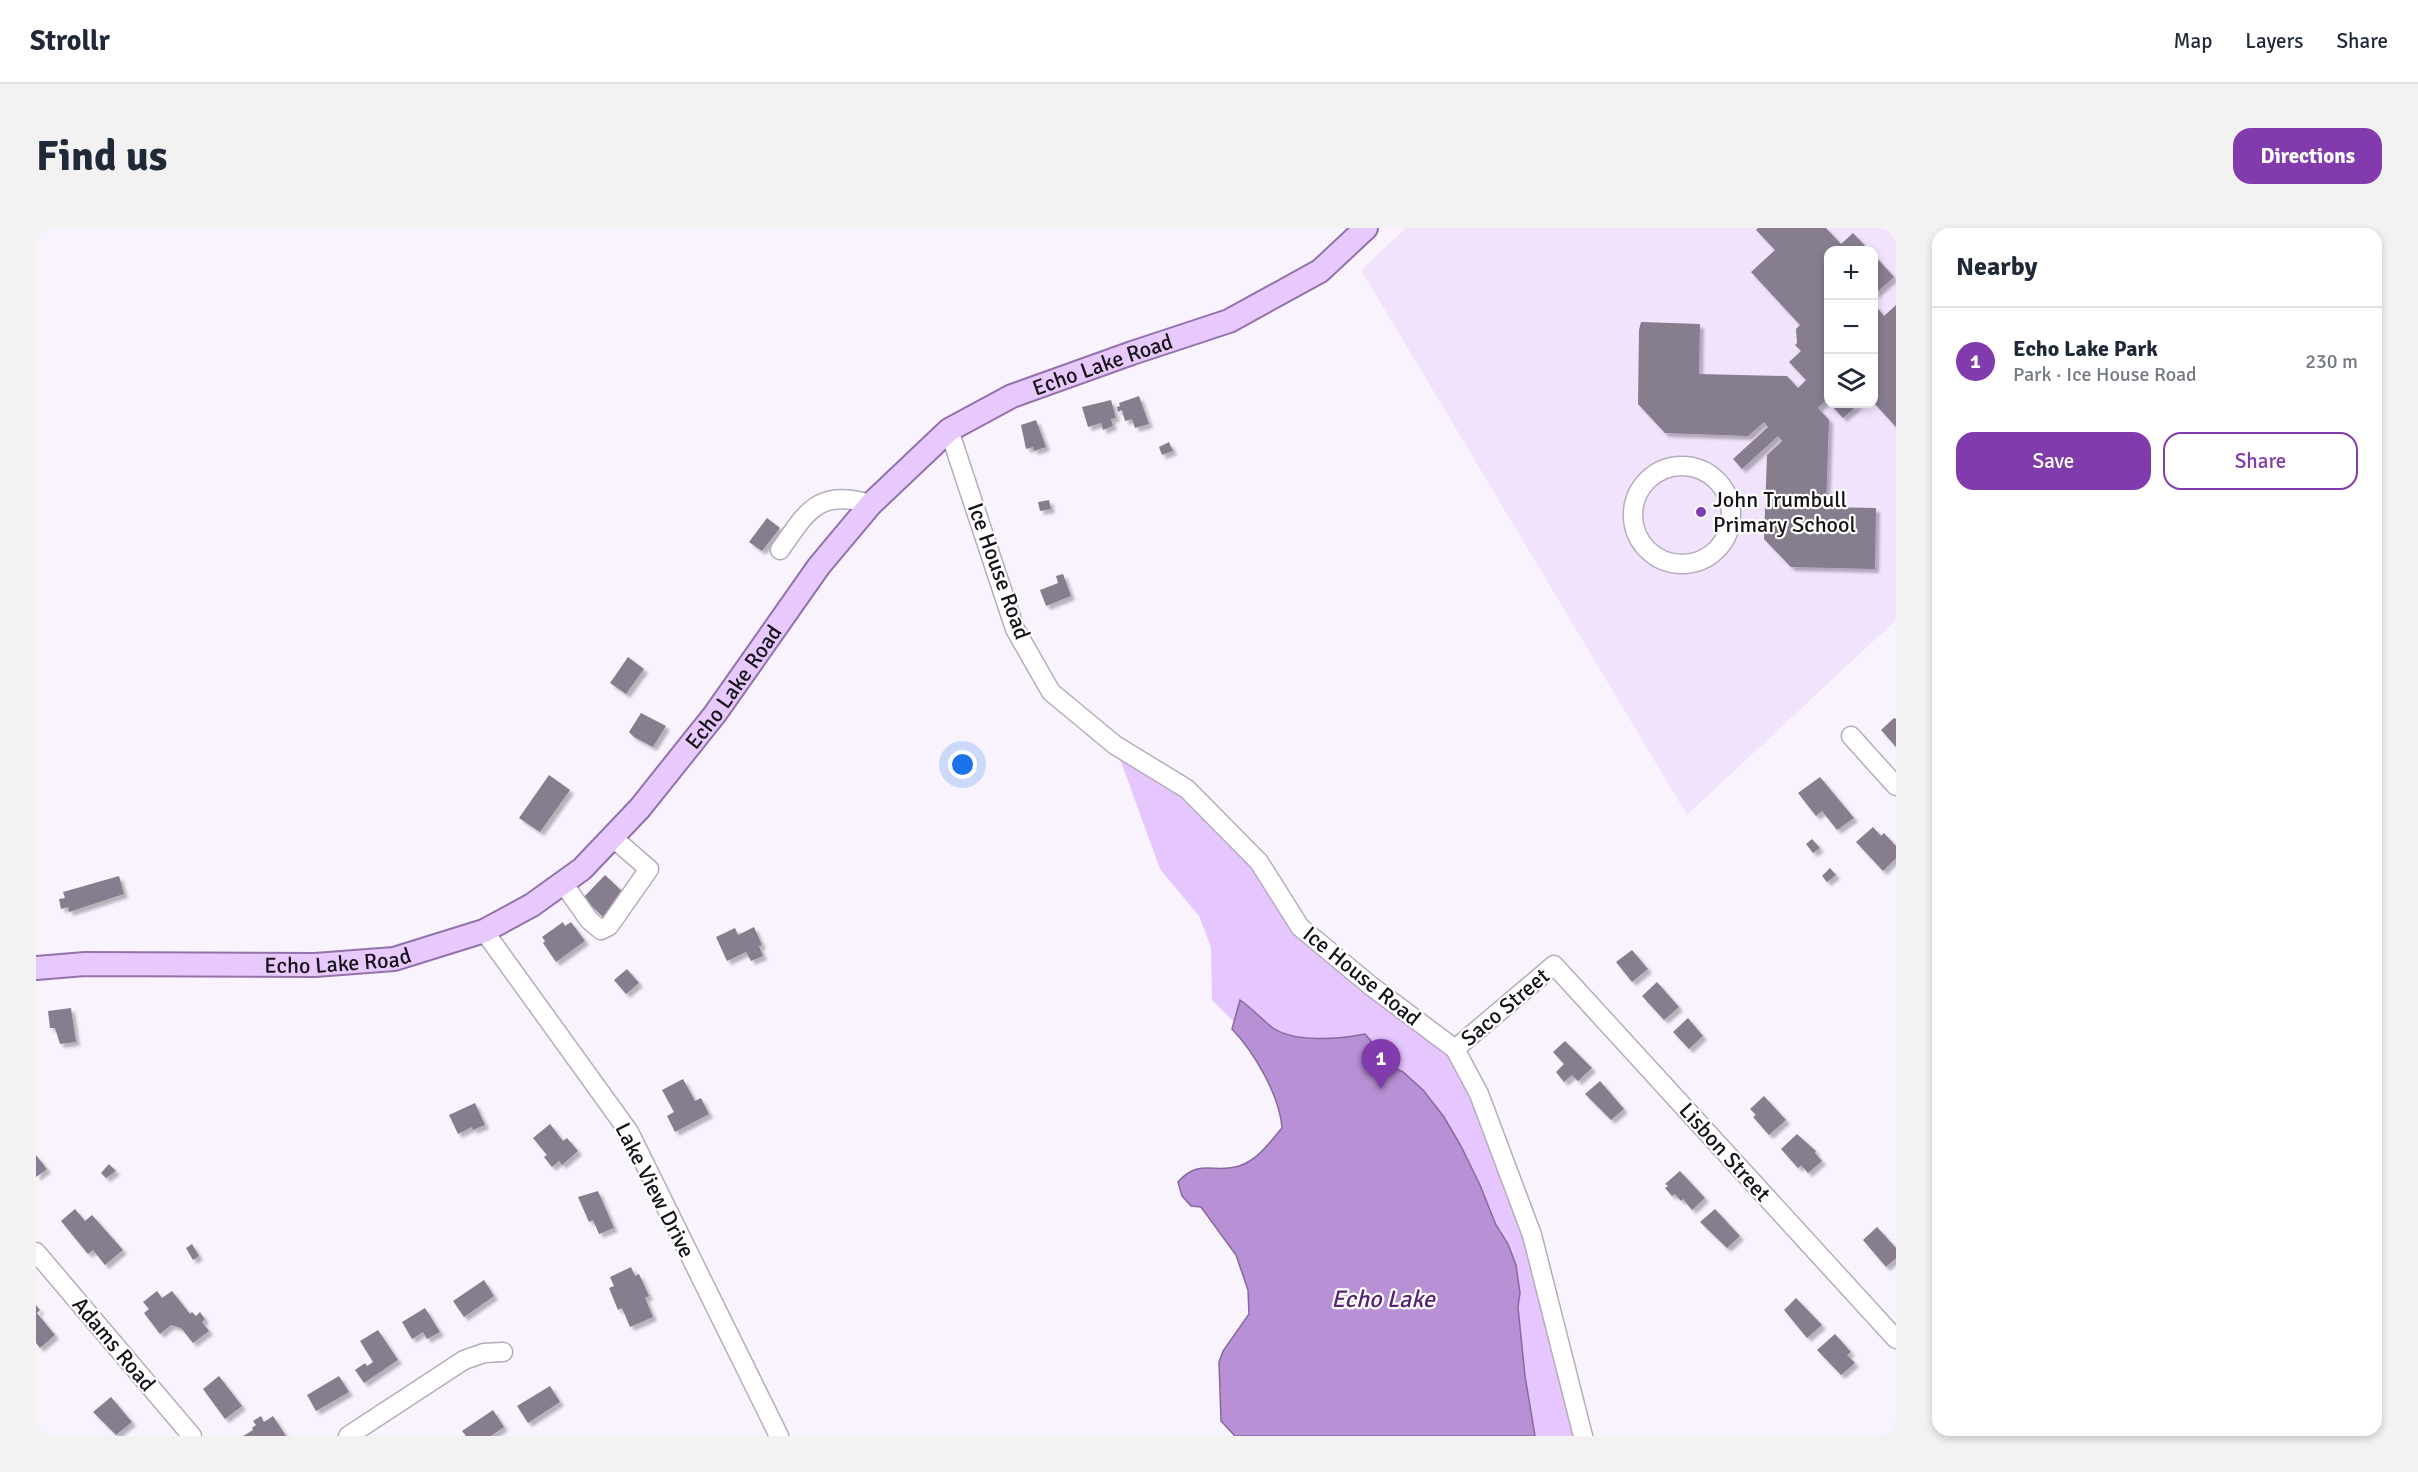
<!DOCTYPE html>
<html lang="en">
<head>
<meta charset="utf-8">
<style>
	:root { --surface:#fff; --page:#f2f2f3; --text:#1f2937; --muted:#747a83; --line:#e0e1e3; --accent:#823bad }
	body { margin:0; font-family:Signika,sans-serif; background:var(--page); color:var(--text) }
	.controls { position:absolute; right:18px; top:18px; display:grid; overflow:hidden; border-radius:12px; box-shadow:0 3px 9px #0003 }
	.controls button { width:54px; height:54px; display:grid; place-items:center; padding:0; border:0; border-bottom:2px solid var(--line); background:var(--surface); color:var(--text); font:30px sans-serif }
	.you { position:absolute; left:927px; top:537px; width:21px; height:21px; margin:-15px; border:4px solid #fff; border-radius:50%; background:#1a73e8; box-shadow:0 0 0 9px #1a73e833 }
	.badge { display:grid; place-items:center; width:39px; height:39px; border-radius:50%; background:var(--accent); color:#fff; font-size:20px; font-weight:700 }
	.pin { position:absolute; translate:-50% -50px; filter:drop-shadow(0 2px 3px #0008) }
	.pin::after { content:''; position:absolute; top:32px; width:21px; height:18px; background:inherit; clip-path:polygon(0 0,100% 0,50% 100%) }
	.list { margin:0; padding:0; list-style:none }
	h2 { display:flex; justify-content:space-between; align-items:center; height:78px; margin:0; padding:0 24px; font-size:26px }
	h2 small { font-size:20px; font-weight:400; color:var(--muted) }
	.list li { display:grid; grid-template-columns:39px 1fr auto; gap:18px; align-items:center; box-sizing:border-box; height:108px; padding:0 24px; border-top:2px solid var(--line) }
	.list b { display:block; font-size:22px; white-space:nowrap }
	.list p { margin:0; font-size:20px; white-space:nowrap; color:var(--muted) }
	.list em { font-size:20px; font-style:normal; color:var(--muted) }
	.actions { display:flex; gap:12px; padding:18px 24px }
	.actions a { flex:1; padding:14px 0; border:2px solid var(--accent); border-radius:18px; text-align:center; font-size:21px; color:var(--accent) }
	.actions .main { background:var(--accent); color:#fff }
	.icon { flex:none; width:33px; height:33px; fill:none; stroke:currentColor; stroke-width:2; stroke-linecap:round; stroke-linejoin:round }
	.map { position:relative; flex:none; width:1860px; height:1208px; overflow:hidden; border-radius:18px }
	header { display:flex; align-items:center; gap:36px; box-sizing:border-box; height:84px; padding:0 30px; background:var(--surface); border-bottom:2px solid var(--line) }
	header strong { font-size:28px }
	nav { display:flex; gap:33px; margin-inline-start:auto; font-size:21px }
	.intro { display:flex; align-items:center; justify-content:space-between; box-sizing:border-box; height:144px; padding:0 36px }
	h1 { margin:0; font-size:42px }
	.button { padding:15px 27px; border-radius:18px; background:var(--accent); color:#fff; font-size:21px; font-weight:700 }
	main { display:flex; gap:36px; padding:0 36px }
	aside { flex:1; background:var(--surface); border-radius:18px; box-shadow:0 3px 9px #0003 }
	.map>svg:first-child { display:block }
	.built { fill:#f1e3fc; fill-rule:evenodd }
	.green { fill:#e5c6fe }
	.water { fill:#b890d6; stroke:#876a9d; stroke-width:1.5 }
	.building { fill:#867d8e; filter:url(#shadow) }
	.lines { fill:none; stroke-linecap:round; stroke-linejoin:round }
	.minor-casing { stroke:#b5acbd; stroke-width:21 }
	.major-casing { stroke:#9372ac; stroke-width:26 }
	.minor { stroke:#fff; stroke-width:18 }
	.major { stroke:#e7c9fd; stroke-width:22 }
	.poi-dot { fill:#823bad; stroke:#fff; stroke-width:2 }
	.labels { text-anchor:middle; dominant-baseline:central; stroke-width:4.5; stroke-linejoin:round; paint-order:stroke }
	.street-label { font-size:22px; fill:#161319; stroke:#fff }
	.poi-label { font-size:22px; fill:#161319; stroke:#fff; text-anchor:start }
	.water-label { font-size:24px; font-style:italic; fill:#562275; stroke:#fff }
</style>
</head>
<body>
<header>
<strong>Strollr</strong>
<nav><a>Map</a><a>Layers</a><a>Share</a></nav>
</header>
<div class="intro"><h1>Find us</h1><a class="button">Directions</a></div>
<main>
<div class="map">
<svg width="1860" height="1208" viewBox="0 0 1860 1208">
	<defs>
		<filter id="shadow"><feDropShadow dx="4" dy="4" stdDeviation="1.5" flood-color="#0004"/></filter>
	</defs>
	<rect width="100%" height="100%" fill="#f9f3fe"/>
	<!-- built -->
	<path class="built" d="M1370,0h490v392l-209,195 -326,-545zM1792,22h46v154h-46z"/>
	<!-- green -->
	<path class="green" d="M1079,517l72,44 72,73 41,65 155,122 77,186 51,201h-348l-14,-15 -2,-59 4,-11 26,-37 -1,-24 -12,-35 -35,-48 -10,-1 -9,-9 -4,-15c21,-24 36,-8 61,-16 19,-6 31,-24 43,-38l-1,-17 -24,-78 -24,-12 -21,-21 -1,-53 -12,-31 -39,-47z"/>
	<!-- water -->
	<path class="water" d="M1204,772c12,8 21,19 33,28 22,15 67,11 92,6l12,14 7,15 19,9 20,18 21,27 17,29 19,39 16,40 12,19 8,21 4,28 -2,14 7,69 10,60h-300l-14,-15 -2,-59 4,-11 26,-37 -1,-24 -12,-35 -35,-48 -10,-1 -9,-10 -4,-14c21,-24 36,-8 61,-16 19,-6 31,-24 43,-38 -2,-32 -28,-76 -50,-99z"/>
	<!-- building -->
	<path class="building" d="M1722,0h68l15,16 12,-11 16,17h-41v152l-2,-2 -8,8 11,12 -3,87 50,1 -1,61 -84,-2 -27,-28 3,-84 15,-14 -4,-5 -36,33 -9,-10 35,-32 -4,-5 -16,14 -83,-3 -27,-29 1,-74 2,-8 59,2 -1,50 88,2 11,12 8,-8 -17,-18 12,-11 -6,-6 2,-2 -1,-14 4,-4 -49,-53 24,-22 -19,-20z
		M1838,27l20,22 -20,18z
		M1838,76l10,12 12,-11v122l-22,-24z
		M1103,168l10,28 -14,4 -3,-9 -7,2 -3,-11 -4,2 -1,-5 3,-1 -1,-3z
		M1075,172l5,18 -5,1 2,7 -10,4 -2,-7 -13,4 -6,-20z
		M1794,176h29l-16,14z
		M1000,192l10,27 -12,4 -1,-4 -7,2 -5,-24z
		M1133,214l4,9 -11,4 -3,-8z
		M1013,272l2,9 -11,2 -2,-9z
		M731,290l13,10 -18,23 -13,-9z
		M1027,346l8,22 -25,10 -6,-16 18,-7 -2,-7z
		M592,429l16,12 -18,25 -16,-11z
		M605,485l25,13 -13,21 -19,-10 -5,-5z
		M1858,490l2,1v28l-15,-17z
		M513,547l21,15 -30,42 -21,-14z
		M1784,549l34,41 -17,12 -15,-19 -6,5 -18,-23z
		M1837,599l8,9 3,-3 12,13v12l-13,13 -27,-29z
		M1776,611l8,9 -7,5 -7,-9z
		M1794,640l6,7 -9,7 -5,-6z
		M569,647l21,20 -22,23 -21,-20z
		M83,648l5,18 -55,18 -1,-5 -7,2 -2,-10 6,-1 -2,-6z
		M527,694l2,4 6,-4 14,19 -29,21 -13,-19 2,-2 -3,-4z
		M718,699l8,18 -3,1 4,10 -12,5 -5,-9 -19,9 -11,-24 19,-9 3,7z
		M1596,722l16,19 -16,13 -16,-20z
		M591,741l12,14 -13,11 -12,-14z
		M1621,754l22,25 -15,13 -22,-24z
		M35,780l5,34 -16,2 -5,-16h-5l-2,-17z
		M1652,790l15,18 -14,13 -16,-17z
		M1529,813l27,27 -14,13 -6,-6 -8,7 -8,-10 8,-8 -11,-12z
		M647,851l12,22 6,-3 8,16 -34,18 -8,-16 7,-4 -12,-22z
		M1564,853l24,28 -13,11 -26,-26z
		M1728,868l22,24 -17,15 -16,-18 3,-2 -6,-6z
		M439,875l10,22 -12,5 -1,-3 -14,7 -9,-19z
		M514,896l13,17 4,-3 11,13 -16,14 -3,-4 -7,6 -8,-10 3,-2 -14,-17z
		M1761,906l19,17 -1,2 7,8 -14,12 -7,-8 -3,3 -17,-19z
		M0,927l11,14 -11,8z
		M73,936l7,7 -10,7 -5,-5z
		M1644,943l25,27 -13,12 -9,-11 -2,2 -6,-7 -3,2 -7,-8 3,-2 -3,-2z
		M562,963l16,37 -15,6 -6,-14 -4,2 -11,-25z
		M39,981l10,12 7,-6 31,35 -18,15 -12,-15 -5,4 -27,-33z
		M1679,981l25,27 -13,12 -27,-26z
		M1841,999l19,21v10l-10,9 -23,-27z
		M156,1016l7,12 -6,4 -7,-12z
		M595,1039l4,9 4,-2 10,22 -4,2 8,19 -23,10 -8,-19 -4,2 -9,-22 5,-2 -4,-9z
		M448,1052l10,16 -30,21 -11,-16z
		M121,1063l5,7 10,-7 18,23 2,-2 4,4 4,-4 5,7 -3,3 7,9 -16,12 -12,-15 -10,-3 -11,9 -16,-21 5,-4 -6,-7z
		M1760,1070l26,27 -15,13 -23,-28z
		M0,1077l4,5 -3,3 18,22 -15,13 -4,-5z
		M389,1080l15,24 -13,7 -4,-7 -11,7 -10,-17z
		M342,1102l20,30 -34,23 -9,-13 10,-7 2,3 6,-4 -13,-21z
		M1799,1106l16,18 -4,3 8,8 -14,12 -24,-25z
		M183,1148l23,30 -17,13 -22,-30z
		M303,1148l10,16 -33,19 -9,-16z
		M514,1158l10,16 -32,21 -11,-17z
		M75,1169l21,25 -16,13 -23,-23z
		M457,1182l11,17 -13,9h-25l-4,-5z
		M225,1188l3,6 9,-6 13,20h-43l10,-6 -1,-2 4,-3 -3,-4z"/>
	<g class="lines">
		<!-- minor casing -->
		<g class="minor-casing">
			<path id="minor" d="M913,202l66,199 36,63 64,53 72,44 72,73 41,65 71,59 84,63 24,45 53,141 51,201
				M1597 287a49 49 0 1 1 98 0a49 49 0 1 1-98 0Z
				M744,322c28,-40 38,-61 91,-46
				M1815,508l45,50
				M527,655l26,37 12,10 8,-4 40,-57 -37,-32
				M448,703l145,201 150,304
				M1419,821l99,-84 342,374
				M0,1024l156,184
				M312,1208l116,-76 20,-7 19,-1"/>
		</g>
		<!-- major casing -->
		<g class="major-casing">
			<g id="major">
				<path id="s1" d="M0,740l49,-4 230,1 79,-6 90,-28 48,-26 50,-36 58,-61 75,-94 104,-148 52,-62 78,-74 63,-34 120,-43 97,-32 91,-50 46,-43"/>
			</g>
		</g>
		<!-- minor -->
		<use href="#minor" class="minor"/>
		<!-- major -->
		<use href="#major" class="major"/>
	</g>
	<!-- markers -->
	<circle class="poi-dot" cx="1665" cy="284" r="6"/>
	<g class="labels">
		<!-- street labels -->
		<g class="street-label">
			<text stroke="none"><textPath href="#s1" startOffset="1310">Echo Lake Road</textPath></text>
			<text transform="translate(963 343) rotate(70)">Ice House Road</text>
			<text stroke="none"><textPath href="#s1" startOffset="806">Echo Lake Road</textPath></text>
			<text stroke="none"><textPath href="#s1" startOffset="302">Echo Lake Road</textPath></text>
			<text transform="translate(1326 748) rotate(39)">Ice House Road</text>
			<text transform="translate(1469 779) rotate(-40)">Saco Street</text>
			<text transform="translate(1689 924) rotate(48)">Lisbon Street</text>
			<text transform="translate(619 962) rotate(63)">Lake View Drive</text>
			<text transform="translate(78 1116) rotate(50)">Adams Road</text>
		</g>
		<!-- poi labels -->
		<g class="poi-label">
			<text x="1677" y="271">John Trumbull<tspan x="1677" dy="25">Primary School</tspan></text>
		</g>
		<!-- water labels -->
		<g class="water-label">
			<text x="1347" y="1071">Echo Lake</text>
		</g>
	</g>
</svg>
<div class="controls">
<button>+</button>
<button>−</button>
<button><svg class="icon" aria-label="layers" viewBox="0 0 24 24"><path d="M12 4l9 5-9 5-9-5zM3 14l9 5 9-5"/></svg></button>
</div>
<div class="you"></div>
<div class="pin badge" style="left:1345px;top:861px">1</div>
</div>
<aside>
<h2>Nearby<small></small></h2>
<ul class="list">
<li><span class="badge">1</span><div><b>Echo Lake Park</b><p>Park · Ice House Road</p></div><em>230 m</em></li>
</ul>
<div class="actions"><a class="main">Save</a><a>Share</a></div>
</aside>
</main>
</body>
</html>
